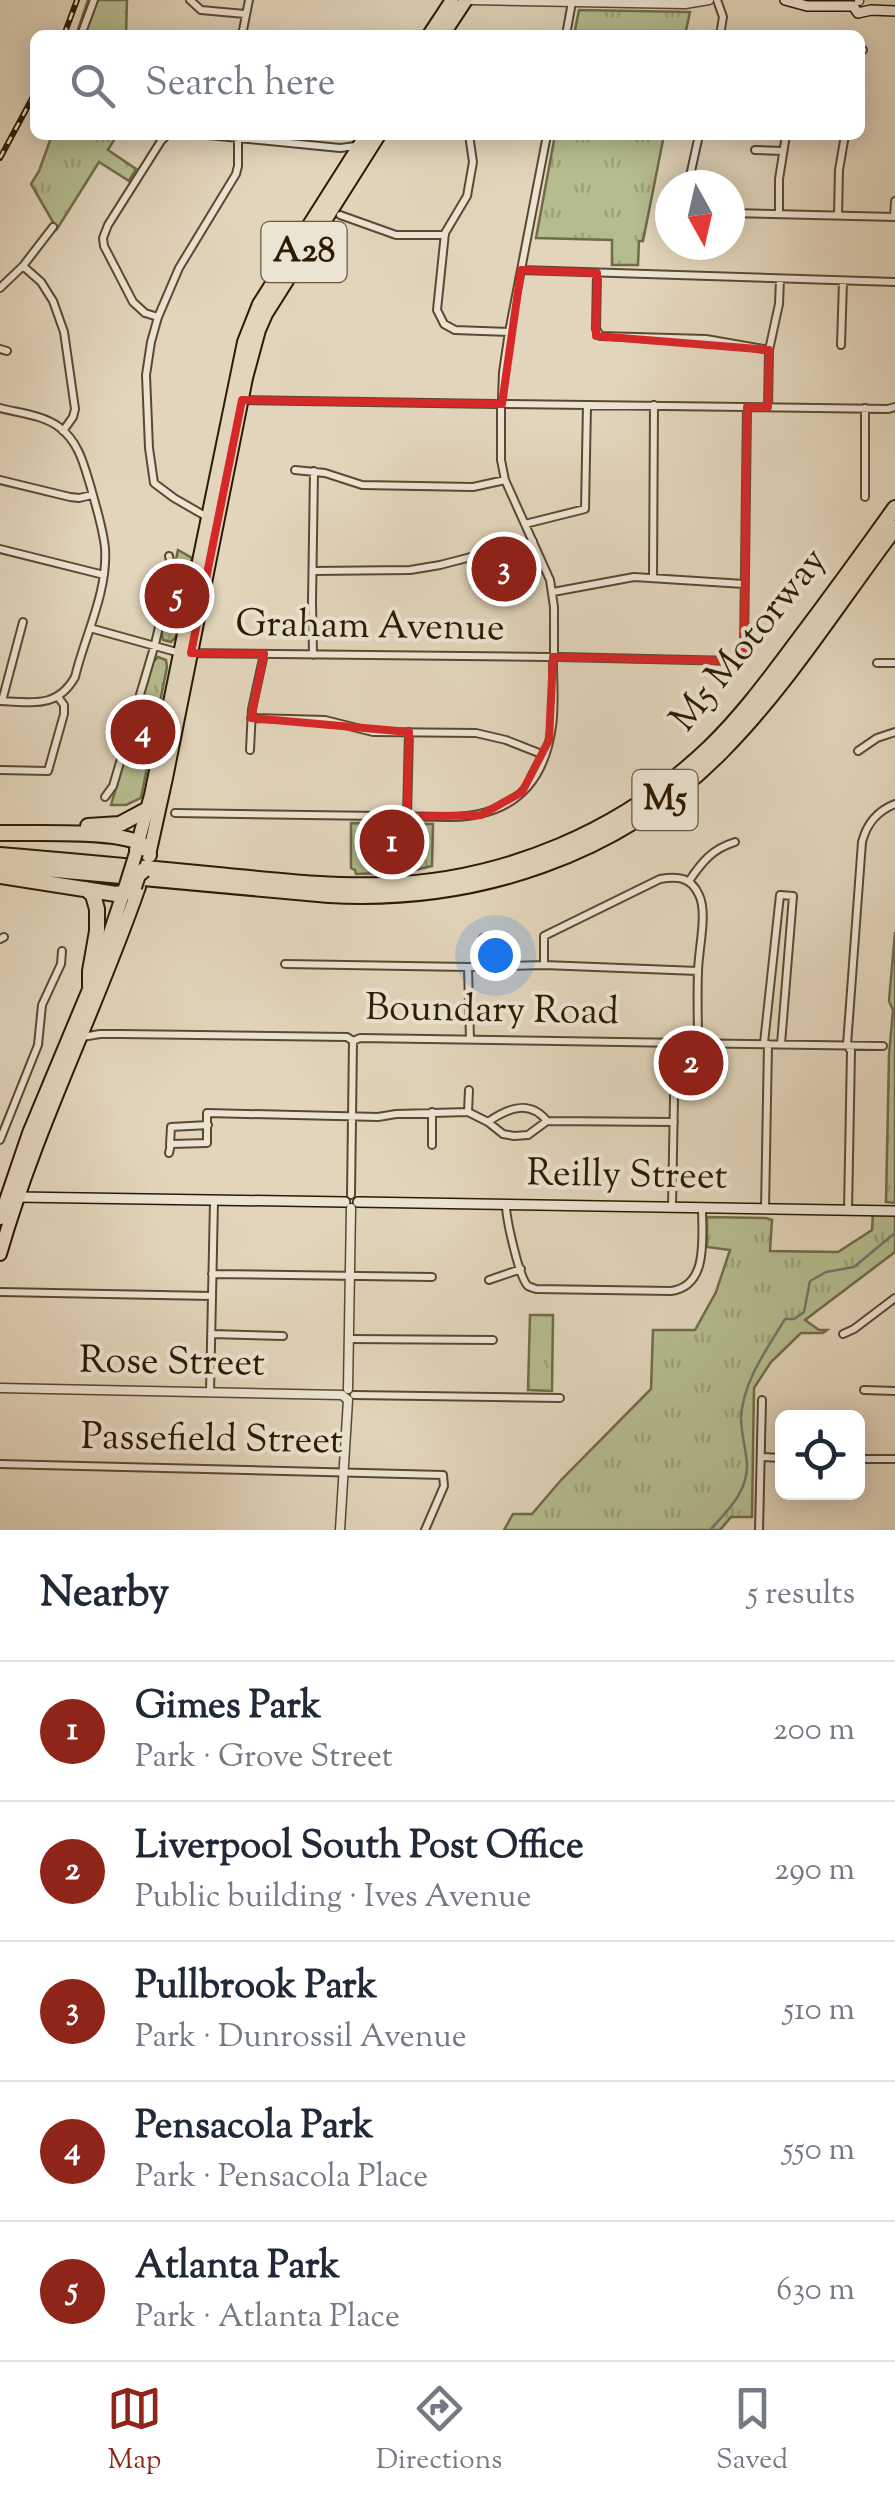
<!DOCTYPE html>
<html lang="en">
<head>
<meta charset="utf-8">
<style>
	:root { --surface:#fff; --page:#f6f6f7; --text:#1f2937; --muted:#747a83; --line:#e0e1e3; --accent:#8f2418 }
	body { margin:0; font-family:"Sorts Mill Goudy",serif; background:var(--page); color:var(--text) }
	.controls { position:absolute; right:30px; bottom:30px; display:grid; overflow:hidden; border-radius:15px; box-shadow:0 5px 25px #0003 }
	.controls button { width:90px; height:90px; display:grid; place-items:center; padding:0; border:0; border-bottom:2px solid var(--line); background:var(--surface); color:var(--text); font:50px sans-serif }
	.compass { position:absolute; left:655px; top:170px; width:90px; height:90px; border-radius:50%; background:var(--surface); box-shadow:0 5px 25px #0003; rotate:172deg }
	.you { position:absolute; left:495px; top:955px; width:35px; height:35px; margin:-25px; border:8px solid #fff; border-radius:50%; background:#1a73e8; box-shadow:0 0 0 15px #1a73e833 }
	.badge { display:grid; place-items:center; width:65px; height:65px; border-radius:50%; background:var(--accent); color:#fff; font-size:32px; font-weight:700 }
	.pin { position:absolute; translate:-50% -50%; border:5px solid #fff; box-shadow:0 2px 10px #0006 }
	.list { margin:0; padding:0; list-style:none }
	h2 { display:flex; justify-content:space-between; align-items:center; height:130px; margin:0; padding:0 40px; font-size:42px }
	h2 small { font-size:32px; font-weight:400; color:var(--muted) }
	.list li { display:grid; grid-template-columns:65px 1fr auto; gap:30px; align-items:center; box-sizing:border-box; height:140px; padding:0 40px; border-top:2px solid var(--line) }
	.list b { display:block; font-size:38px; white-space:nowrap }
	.list p { margin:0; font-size:32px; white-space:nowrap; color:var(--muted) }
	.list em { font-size:32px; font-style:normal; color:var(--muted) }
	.icon { flex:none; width:55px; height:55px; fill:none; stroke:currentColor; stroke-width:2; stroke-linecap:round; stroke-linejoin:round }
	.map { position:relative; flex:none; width:895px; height:1530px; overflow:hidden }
	.search { position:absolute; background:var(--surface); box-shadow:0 5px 25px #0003; left:30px; right:30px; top:30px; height:110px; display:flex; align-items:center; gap:25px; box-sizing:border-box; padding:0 35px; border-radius:15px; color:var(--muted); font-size:38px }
	.sheet { height:830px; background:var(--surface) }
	nav { display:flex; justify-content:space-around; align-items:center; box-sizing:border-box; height:140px; border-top:2px solid var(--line); background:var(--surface); font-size:28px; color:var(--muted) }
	nav a { display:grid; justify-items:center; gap:5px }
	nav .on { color:var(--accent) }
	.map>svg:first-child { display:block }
	.park { fill:url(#park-tufts); stroke:#706c48; stroke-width:2.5 }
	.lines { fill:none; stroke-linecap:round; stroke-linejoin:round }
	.stream { stroke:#6b796d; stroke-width:2.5 }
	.minor-casing { stroke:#5a4930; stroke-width:10 }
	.tertiary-casing { stroke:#5a4930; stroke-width:11 }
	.secondary-casing { stroke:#2c1a01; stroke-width:12 }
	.trunk-casing { stroke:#2c1a01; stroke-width:16 }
	.motorway-casing { stroke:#2c1a01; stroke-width:18 }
	.minor { stroke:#ece4d3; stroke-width:6 }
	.tertiary { stroke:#ece4d3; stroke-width:8 }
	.secondary { stroke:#ece4d3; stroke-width:9 }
	.trunk { stroke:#e2d5bb; stroke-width:12 }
	.motorway { stroke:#e2d5bb; stroke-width:14 }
	.rail-casing { stroke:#2c1a01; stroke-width:6 }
	.rail { stroke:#ece4d3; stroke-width:2.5; stroke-dasharray:8; stroke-linecap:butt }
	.trunk-bridge-casing { stroke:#2c1a01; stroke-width:16; stroke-linecap:butt }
	.motorway-bridge-casing { stroke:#2c1a01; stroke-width:18; stroke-linecap:butt }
	.trunk-bridge { stroke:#e2d5bb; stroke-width:12 }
	.motorway-bridge { stroke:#e2d5bb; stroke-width:14 }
	.marked { fill:none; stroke:#d62828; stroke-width:8; stroke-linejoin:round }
	.labels { text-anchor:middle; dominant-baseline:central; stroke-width:8; stroke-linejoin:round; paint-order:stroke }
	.shield { fill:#ece4d3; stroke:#665740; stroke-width:2.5 }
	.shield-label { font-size:35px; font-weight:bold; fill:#2c1a01 }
	.street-label { font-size:38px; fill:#2c1a01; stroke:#ece4d3 }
</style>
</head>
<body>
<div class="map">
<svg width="895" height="1530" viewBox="0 0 895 1530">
	<defs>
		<pattern id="park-tufts" width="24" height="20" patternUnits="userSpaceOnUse" patternTransform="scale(2.5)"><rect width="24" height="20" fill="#b5bd8f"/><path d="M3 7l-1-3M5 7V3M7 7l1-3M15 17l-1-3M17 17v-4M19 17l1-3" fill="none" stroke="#9ca27a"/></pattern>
	</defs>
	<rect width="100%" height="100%" fill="#e2d5bb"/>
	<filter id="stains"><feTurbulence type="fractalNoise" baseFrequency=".002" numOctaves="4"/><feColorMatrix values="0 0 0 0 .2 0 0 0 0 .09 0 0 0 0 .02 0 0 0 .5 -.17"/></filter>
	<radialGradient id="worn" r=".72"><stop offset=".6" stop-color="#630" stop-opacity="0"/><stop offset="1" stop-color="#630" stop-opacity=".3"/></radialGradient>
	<!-- park -->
	<path class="park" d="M88,0h39l-1,35h-50z
		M579,10l111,2 -5,23h-111z
		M52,135h65l-9,15 28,19 -7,12 -30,-19 -42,67 -26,-45 8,-13z
		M555,135h109l-21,106h-4l-1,24h-26v-25l-76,-2z
		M178,550l14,8 -16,79 -5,5 -8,-2 -2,-7z
		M524,552l6,2 7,18 -28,6 -1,11 -15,1 1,-7 -3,-2 -20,3 1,-18z
		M158,657l8,3 1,7 -26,131 -15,7h-15l42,-143z
		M351,823l82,1 -1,42 -25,6 -51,2 -1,-4 -4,-2z
		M895,932v271l-9,-1 3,-147 4,-45 -4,-9z
		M873,1213h22v39l-90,68 14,10h8l-4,3h-22l-30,29 -17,26 -2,129h-21l-11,13h-216l9,-16h19l29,-34 90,-91 2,-59h42l21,-38 14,-42 -23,-3v-30l59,1 6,2 -2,31 68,1 34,-22z
		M530,1315h23l-1,76 -24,-1z"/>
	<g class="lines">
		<!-- stream -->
		<path class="stream" d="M710,1530c17,-19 38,-38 37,-66 -1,-15 -6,-31 -6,-46 2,-37 26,-69 44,-99h9l10,-7 6,-31 16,-9 28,-5 41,-34"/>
		<!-- minor casing -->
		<g class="minor-casing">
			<path id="minor" d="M190,0l11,10 44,4
				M717,0l6,17 -3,18
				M81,35l13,-35
				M242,35l7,-35
				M566,35l6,-33
				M860,52l3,-2
				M208,135l132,13 16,-2
				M469,135l4,27 -6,34 -22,37 -8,77 7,14 11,6 54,2
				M755,150l28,1
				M688,185l11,-50
				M730,213l165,4
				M779,214v-35l7,-44
				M340,215l56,20h49
				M838,215l1,-45 6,-35
				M894,217l1,-16
				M23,266l18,16 12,19 11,31 11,77 -2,8 -10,14
				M521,270l374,12
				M597,273l-1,56 4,7 106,3 63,11
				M0,288l23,-22 30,-39
				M158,317l-13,-4 -12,-11 -29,-56 -1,-8 5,-13 53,-84 6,-6
				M841,345l2,-64
				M0,349l7,2
				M502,399l1,-27 6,-40 38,-197
				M243,400l253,4
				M507,404l381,5 7,-2
				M768,407l1,-57 10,-46 1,-25
				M0,408c19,5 43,7 59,19 20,15 25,38 32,61 5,19 12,40 14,60 3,44 -20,87 -30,129 -18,32 -43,25 -75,24
				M501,409v51l4,20 45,100 4,27v45
				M295,470l30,3 37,12 111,2 32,-7
				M0,480l70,17 9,1 13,-3
				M865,497v-89
				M207,517l-33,-19 -20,-15 -5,-35 -3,-73 5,-33 7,-25 21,-49 57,-94 2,-8v-31
				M525,524l60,-15 2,-104
				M0,549l104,26
				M313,571l97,-1 30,-5 93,-24
				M653,578l1,-173
				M553,592l81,-15 110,7
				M90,628l90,25 368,4
				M313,655l-1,-53 2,-131
				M559,657l177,4 5,-2 3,-8 3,-244
				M877,663h18
				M2,701l21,-79
				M251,718l74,2 48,12 103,1 30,7 38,15
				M250,750l2,-41 12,-55
				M858,751l19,-13 18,-6
				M0,770l48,1 16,-57v-9l-6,-8
				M105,797l8,-11 42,-142 17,-73 -3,-15
				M175,813l276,4c59,-1 93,-31 101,-91 3,-20 1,-42 1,-63
				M407,817l2,-85
				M689,881c13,-19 23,-32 46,-39
				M0,939l4,-2
				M285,964l183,3 76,-2 154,6
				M544,965v-29l116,-57c18,-3 31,-2 39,16 9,18 -1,56 -1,77 -1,24 0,47 0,71
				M468,967l2,72
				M479,967v-21l4,-8
				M82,1037l18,-3h21l226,3 6,4 7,-3 523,8
				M764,1043l16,-148 13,1 -12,148
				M468,1112l1,-22
				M488,1122c21,-15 42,-22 59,-1
				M0,1140l38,-95 4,-40 19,-41 1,-13
				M170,1145l1,-18 37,-2
				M432,1145v-33
				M169,1153l2,-9 36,-1v-30l171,4 18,-3 72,-2 20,10 15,12 11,2 14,-1 19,-14 127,1
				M351,1195l2,-154
				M506,1205c0,13 13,73 22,81 2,1 5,2 8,3l135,2c38,-5 31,-54 31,-83
				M672,1207l3,-164
				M765,1209l3,-165
				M848,1211l3,-160 -4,-6 15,-203c5,-19 15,-31 33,-38
				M212,1274l220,3
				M489,1280l32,-11
				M0,1292l212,4
				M211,1334l72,2
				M843,1334l11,-5 41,-31
				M349,1339l144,1
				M864,1390l31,1
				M210,1392l4,-191
				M354,1395l206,3
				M762,1457l20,1
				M858,1459h37
				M0,1464l443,11 1,11 -19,44
				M759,1530l3,-130"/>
		</g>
		<!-- tertiary casing -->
		<g class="tertiary-casing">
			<path id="tertiary" d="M471,0l214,4 24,-4
				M859,1v-1
				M0,1388l342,7 6,5
				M348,1389l3,-181
				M340,1530l8,-130"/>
		</g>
		<!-- secondary casing -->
		<g class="secondary-casing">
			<path id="secondary" d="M785,0l22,6h46
				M853,6l5,7 13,-3 24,1
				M18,1197l327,5
				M358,1202l537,9"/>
		</g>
		<!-- trunk casing -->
		<g class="trunk-casing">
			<path id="trunk" d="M429,35l23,-35
				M443,35l23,-35
				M136,850l15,-55 93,-453 15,-38 107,-169
				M149,855l17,-77 80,-400 13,-48 7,-16 113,-179
				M0,1218l29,-85 71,-170 26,-78
				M0,1254c36,-126 96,-243 139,-367"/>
		</g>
		<!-- motorway casing -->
		<g class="motorway-casing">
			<path id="motorway" d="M88,826l32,-2 28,-15
				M0,833c26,1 131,-5 146,15 2,2 2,5 3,7
				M0,855c73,6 146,13 218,20 55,5 111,12 166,10 121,-4 239,-54 326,-138 33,-32 60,-69 87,-105 33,-44 66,-89 98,-134
				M0,865l329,30c146,8 291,-39 394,-145 65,-66 116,-148 172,-222
				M0,876l116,18 13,-2 5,-5
				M86,889l7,6 4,14v22l-7,40v15"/>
		</g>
		<!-- minor -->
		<use href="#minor" class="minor"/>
		<!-- tertiary -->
		<use href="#tertiary" class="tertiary"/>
		<!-- secondary -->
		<use href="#secondary" class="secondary"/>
		<!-- trunk -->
		<use href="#trunk" class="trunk"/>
		<!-- motorway -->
		<use href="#motorway" class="motorway"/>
		<!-- rail casing -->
		<g class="rail-casing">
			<path id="rail" d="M64,35l13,-35
				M0,158l35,-65"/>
		</g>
		<!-- rail -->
		<use href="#rail" class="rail"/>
		<!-- trunk-bridge casing -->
		<g class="trunk-bridge-casing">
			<path id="trunk-bridge" d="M126,885l10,-32"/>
		</g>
		<!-- motorway-bridge casing -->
		<g class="motorway-bridge-casing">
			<path id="motorway-bridge" d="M134,887l4,-12 6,-5"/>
		</g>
		<!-- trunk-bridge -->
		<use href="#trunk-bridge" class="trunk-bridge"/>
		<!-- motorway-bridge -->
		<use href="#motorway-bridge" class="motorway-bridge"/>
	</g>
	<!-- marked area -->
	<path class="marked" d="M521,270l76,3 -1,63 173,14 -1,57h-21l-3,244 -8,10 -183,-4 -4,83 -27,52 -41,23 -74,2 2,-85 -158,-14 13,-64 -73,-1 51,-253 260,4z"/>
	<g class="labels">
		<!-- shield labels -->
		<g class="shield">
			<rect x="261.5" y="222" width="85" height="60" rx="8"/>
			<rect x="632.5" y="770" width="65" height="60" rx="8"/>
		</g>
		<g class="shield-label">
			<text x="304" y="252">A28</text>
			<text x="665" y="800">M5</text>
		</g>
		<!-- street labels -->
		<g class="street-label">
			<text transform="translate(370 628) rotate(1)">Graham Avenue</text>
			<text transform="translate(750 641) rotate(-51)">M5 Motorway</text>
			<text transform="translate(492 1012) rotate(1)">Boundary Road</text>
			<text transform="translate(627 1177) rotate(1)">Reilly Street</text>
			<text transform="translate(172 1364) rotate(1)">Rose Street</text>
			<text transform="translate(212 1441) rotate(1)">Passefield Street</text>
		</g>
	</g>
	<rect width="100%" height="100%" filter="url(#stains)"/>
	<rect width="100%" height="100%" fill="url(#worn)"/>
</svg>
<div class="controls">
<button><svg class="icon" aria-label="locate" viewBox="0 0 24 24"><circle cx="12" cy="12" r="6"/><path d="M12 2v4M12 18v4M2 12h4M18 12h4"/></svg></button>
</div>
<svg class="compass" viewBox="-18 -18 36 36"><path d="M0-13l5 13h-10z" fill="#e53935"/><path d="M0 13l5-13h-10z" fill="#747a83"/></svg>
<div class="you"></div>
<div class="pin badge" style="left:392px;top:842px">1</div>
<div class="pin badge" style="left:691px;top:1063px">2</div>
<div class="pin badge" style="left:504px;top:569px">3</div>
<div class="pin badge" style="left:143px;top:732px">4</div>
<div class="pin badge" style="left:177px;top:596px">5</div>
<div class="search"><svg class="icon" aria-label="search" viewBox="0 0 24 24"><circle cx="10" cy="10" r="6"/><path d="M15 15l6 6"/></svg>Search here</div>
</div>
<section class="sheet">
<h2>Nearby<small>5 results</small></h2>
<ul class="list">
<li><span class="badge">1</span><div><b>Gimes Park</b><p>Park · Grove Street</p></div><em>200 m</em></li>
<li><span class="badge">2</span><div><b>Liverpool South Post Office</b><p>Public building · Ives Avenue</p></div><em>290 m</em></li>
<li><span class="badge">3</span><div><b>Pullbrook Park</b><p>Park · Dunrossil Avenue</p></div><em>510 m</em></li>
<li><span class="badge">4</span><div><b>Pensacola Park</b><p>Park · Pensacola Place</p></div><em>550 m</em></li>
<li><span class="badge">5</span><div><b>Atlanta Park</b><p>Park · Atlanta Place</p></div><em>630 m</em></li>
</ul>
</section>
<nav>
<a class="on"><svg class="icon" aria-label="map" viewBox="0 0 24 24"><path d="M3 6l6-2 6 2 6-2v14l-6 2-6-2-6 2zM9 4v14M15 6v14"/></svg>Map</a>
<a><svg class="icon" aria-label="directions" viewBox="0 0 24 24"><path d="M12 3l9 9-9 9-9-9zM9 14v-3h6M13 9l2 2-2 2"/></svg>Directions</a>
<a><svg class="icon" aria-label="saved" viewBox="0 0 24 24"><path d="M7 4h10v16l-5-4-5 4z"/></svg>Saved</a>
</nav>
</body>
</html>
